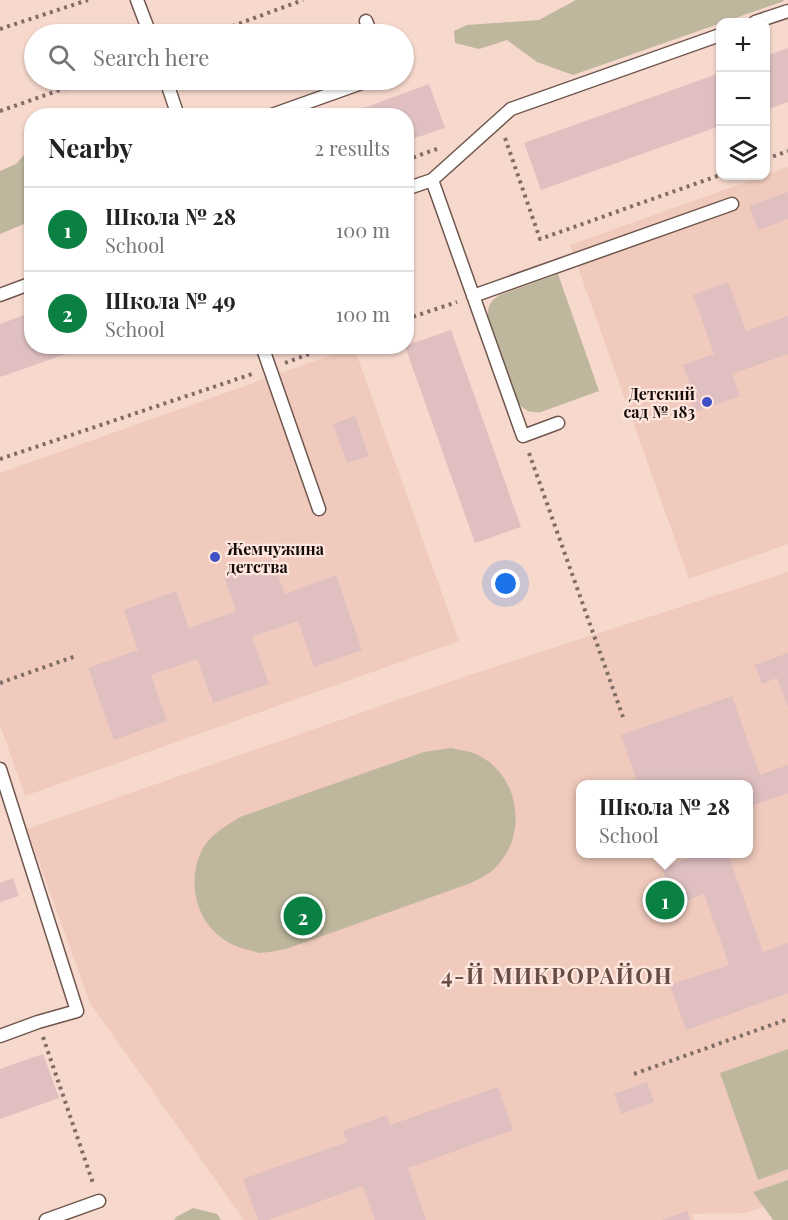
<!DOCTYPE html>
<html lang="en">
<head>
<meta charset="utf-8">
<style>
	:root { --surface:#fff; --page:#f2f2f2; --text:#222; --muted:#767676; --line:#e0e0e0; --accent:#0b8043 }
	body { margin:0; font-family:"Playfair Display",serif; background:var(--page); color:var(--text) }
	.controls { position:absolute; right:18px; top:18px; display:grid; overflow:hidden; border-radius:12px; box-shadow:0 2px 4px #0004 }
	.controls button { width:54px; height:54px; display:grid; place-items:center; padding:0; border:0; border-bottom:2px solid var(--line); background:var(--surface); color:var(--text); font:30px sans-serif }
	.you { position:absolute; left:506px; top:584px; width:21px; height:21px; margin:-15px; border:4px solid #fff; border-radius:50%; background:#1a73e8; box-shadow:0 0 0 9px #1a73e833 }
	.badge { display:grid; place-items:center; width:39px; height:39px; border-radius:50%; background:var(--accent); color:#fff; font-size:20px; font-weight:700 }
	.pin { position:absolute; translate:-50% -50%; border:3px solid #fff; box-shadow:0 2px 6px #0006 }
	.popup { position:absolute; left:576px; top:780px; width:177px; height:78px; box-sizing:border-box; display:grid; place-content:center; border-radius:12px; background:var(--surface); filter:drop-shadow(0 2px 4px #0005); font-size:20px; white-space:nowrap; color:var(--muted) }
	.popup b { font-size:22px; color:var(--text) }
	.popup::after { content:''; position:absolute; left:50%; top:100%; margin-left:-12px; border:12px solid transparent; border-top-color:var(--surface) }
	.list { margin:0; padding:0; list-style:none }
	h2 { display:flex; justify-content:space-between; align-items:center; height:78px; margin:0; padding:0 24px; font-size:26px }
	h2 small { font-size:20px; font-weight:400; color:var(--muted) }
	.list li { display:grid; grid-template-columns:39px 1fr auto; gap:18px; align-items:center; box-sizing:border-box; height:84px; padding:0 24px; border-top:2px solid var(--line) }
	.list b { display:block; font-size:22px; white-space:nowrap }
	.list p { margin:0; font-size:20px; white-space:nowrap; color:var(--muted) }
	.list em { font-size:20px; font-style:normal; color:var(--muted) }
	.icon { flex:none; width:33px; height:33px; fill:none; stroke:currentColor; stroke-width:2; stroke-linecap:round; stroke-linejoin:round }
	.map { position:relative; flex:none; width:788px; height:1220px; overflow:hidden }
	.search { position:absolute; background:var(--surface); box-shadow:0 2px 4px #0004; left:24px; top:24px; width:390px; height:66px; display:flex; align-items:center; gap:15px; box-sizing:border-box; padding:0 21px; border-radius:33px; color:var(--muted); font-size:22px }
	.panel { position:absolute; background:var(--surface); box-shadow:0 2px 4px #0004; left:24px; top:108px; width:390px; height:246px; border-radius:24px }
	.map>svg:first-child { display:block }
	.built { fill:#f0cbbd; fill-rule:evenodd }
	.green { fill:#beb79d }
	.building { fill:#dfbfc0 }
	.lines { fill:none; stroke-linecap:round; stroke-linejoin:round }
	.lane-casing { stroke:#6f574d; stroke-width:15 }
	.path { stroke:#7f6c66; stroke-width:4; stroke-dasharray:3 4.5; stroke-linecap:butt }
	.lane { stroke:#fff; stroke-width:12 }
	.poi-dot { fill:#3e50c3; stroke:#ffe7de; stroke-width:2 }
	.labels { text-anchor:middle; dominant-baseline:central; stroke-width:4.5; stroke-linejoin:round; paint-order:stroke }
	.poi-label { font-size:16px; font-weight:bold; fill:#130a07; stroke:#ffe7de; text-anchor:end }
	.district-label { font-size:22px; font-weight:bold; letter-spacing:1.5px; fill:#674e45; stroke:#ffe7de }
</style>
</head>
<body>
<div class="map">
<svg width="788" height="1220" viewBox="0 0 788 1220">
	<rect width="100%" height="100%" fill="#f6d8cd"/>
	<!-- built -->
	<path class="built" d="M788,167v377l-99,35 -119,-334z
		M354,347l105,294 -434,155 -25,-71v-252z
		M788,572v625l-41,16 -55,1 2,6h-450l-154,-217 -63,-174 442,-154zM581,784h168v70h-168z"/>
	<!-- green -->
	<path class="green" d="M576,0h207l1,1 -211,74 -36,-13 -30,-22 -28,9 -24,-6 -1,-12 13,-6 72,-5z
		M31,147v74l-31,13v-63l16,-7z
		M558,274l41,117 -58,21c-11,1 -17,-1 -24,-11l-29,-83c-1,-11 2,-17 12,-23z
		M451,748c8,2 19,3 27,7 42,21 51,81 16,114 -6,6 -16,10 -23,14l-185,66c-8,1 -19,4 -27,4 -4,-1 -9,-3 -14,-4 -41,-10 -61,-55 -45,-95 7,-17 24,-27 40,-37l184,-65z
		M788,1049v120l-30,11 -38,-107z
		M788,1180v40h-15l-20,-28z
		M193,1208l24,6 4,6h-47l2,-3z"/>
	<!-- building -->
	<path class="building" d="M788,48v54l-22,8v-54z
		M720,73v53l-179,64 -17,-47z
		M429,84l16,44 -36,12 3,8 -6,2v-34h-64z
		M788,192v27l-30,11 -9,-24z
		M728,282l18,49 42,-15v38l-56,20 8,22 -45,16 -9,-25 4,-2 -7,-20 31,-11 -21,-59z
		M32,312v34l54,1 -86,30v-53z
		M451,330l70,197 -46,16 -70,-197z
		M355,416l14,40 -22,7 -14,-39z
		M272,559l13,35 51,-19 26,75 -48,17 -16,-46 -46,16 17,47 -56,19 -16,-44 -46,16 16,46 -53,19 -26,-72 50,-18 -14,-40 52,-19 13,37 47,-17 -12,-35z
		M788,653v54l-11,-29 -15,6 -7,-19z
		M732,696l28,79 28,-10v28l-39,14v-23h-111l-17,-49z
		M690,854h38l35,98 25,-9v50l-102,37 -16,-45 59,-20 -25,-71 -29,11 -13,-37 30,-11z
		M13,878l6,18 -19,6v-19z
		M43,1054l16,44 -59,21v-50z
		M647,1082l7,20 -33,12 -7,-20z
		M498,1087l15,43 -105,38 18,52h-51l-12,-34 -95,34h-10l-15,-41 104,-37 -4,-11 44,-16 3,10z
		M687,1211l3,9h-28z"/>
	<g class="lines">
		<!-- lane casing -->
		<g class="lane-casing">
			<path id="lane" d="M137,0l13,34
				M366,21l5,13
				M755,22l33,-11
				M166,80l12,36
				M269,116l101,-36
				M432,180l91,256 35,-13
				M406,189l26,-9 79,-71 209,-74
				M0,295l32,-12
				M473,296l259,-92
				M262,346l57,163
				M0,769l77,242 -39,11 -38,14
				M46,1220l53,-19"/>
		</g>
		<!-- path -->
		<path class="path" d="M0,29l88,-29
			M211,34l92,-34
			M0,111l88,-31
			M505,138l35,101 180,-64
			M766,159l22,-8
			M406,160l31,-11
			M406,319l51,-17
			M285,363l45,-17
			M529,453l94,264
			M0,459l252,-85
			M0,683l76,-27
			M43,1037l51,149
			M634,1074l154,-55"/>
		<!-- lane -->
		<use href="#lane" class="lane"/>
	</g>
	<!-- markers -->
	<g class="poi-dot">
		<circle cx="707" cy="402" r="6"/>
		<circle cx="215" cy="557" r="6"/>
	</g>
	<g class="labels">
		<!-- poi labels -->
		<g class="poi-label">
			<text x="695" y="393">Детский<tspan x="695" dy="18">сад № 183</tspan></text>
			<text x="227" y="548" text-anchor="start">Жемчужина<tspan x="227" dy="18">детства</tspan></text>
		</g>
		<!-- district labels -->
		<g class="district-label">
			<text x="557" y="975">4-Й МИКРОРАЙОН</text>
		</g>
	</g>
</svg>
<div class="controls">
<button>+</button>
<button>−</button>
<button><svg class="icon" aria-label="layers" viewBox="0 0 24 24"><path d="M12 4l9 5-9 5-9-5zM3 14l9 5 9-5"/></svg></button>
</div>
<div class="you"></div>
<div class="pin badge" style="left:665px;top:900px">1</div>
<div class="popup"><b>Школа № 28</b>School</div>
<div class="pin badge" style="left:303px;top:916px">2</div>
<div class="search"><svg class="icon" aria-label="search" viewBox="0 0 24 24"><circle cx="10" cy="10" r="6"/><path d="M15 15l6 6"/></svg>Search here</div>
<section class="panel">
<h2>Nearby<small>2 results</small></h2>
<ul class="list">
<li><span class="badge">1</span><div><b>Школа № 28</b><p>School</p></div><em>100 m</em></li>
<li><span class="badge">2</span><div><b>Школа № 49</b><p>School</p></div><em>100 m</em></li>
</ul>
</section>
</div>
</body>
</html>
